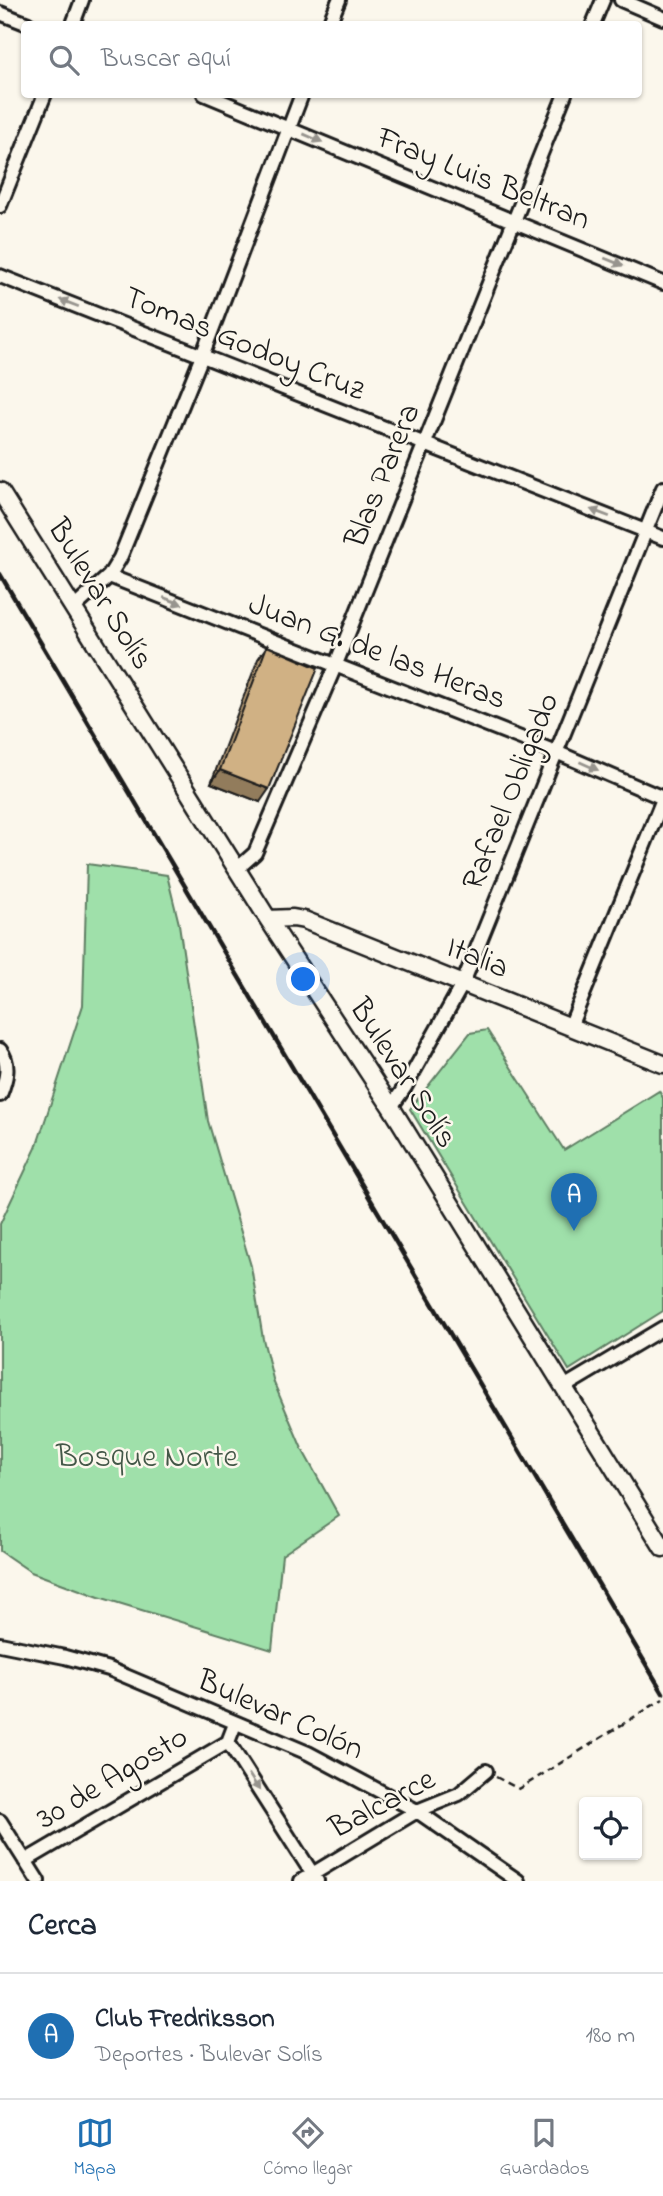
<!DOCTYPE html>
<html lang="es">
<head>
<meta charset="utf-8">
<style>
	:root { --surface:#fff; --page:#f2f2f3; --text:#1f2937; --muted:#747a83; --line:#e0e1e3; --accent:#1f6fb2 }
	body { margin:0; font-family:"Indie Flower",sans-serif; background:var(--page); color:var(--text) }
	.controls { position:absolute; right:21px; bottom:21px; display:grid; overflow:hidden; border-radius:7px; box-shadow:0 2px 5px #0004 }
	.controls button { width:63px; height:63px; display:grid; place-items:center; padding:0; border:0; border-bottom:2px solid var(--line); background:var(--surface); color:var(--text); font:35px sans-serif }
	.you { position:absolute; left:304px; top:980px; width:24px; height:24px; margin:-18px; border:5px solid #fff; border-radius:50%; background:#1a73e8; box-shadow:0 0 0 10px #1a73e833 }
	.badge { display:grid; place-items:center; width:46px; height:46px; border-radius:50%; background:var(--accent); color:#fff; font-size:23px; font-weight:700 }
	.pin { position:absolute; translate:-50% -58px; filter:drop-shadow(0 2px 4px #0008) }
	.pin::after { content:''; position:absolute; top:37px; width:24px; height:21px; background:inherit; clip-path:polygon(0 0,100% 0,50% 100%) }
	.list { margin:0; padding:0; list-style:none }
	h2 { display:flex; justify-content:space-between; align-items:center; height:91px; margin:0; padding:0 28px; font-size:30px }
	h2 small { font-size:23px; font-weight:400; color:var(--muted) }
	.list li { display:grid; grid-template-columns:46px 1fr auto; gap:21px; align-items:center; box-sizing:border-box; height:126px; padding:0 28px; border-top:2px solid var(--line) }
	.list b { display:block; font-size:26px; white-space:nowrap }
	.list p { margin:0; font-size:23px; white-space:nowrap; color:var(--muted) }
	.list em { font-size:23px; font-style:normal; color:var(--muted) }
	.icon { flex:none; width:38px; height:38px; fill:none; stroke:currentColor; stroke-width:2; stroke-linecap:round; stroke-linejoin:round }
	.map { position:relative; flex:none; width:663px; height:1881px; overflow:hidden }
	.search { position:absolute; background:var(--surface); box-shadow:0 2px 5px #0004; left:21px; right:21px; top:21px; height:77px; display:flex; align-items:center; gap:18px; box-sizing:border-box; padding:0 24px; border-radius:7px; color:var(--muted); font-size:26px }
	.sheet { height:217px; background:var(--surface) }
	nav { display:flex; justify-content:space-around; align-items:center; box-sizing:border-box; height:98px; border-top:2px solid var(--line); background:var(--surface); font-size:19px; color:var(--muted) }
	nav a { display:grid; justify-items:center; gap:4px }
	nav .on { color:var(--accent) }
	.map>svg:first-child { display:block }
	.green { fill:#9fe0aa; stroke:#5e7e63; stroke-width:2 }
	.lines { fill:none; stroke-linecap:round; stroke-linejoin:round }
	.street-casing { stroke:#1c1c1c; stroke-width:18 }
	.secondary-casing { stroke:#1c1c1c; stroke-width:21 }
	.path { stroke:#1c1c1c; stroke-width:2.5; stroke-dasharray:7 5; stroke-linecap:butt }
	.street { stroke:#fbf7ec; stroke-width:12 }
	.secondary { stroke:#fbf7ec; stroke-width:16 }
	.rail { stroke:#1c1c1c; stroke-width:4.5 }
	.wall { fill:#b39872; stroke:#1c1c1c; stroke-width:2 }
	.shaded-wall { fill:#927c5c; stroke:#1c1c1c; stroke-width:2 }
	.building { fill:#d0b184; stroke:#1c1c1c; stroke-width:2 }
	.oneway { fill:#97948e }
	.labels { text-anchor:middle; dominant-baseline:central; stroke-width:5; stroke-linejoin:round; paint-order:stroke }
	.street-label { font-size:32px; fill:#1c1c1c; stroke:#fbf7ec }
	.park-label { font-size:32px; fill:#435747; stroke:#fbf7ec }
</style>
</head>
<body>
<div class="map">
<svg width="663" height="1881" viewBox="0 0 663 1881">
	<rect width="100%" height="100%" fill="#fbf7ec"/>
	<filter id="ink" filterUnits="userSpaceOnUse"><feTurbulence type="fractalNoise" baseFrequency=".0143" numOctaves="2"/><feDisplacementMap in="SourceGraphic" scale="14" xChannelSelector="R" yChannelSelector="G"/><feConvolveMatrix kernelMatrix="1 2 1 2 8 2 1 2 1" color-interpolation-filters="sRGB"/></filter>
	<g filter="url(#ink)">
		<!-- green -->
		<path class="green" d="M87,864l80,11 12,49 29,197 43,145 12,73 11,44 28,66 37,67 -57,39 -10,95 -173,-53 -68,-25 -31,-21v-327l36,-76 47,-143z
			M487,1030l77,120 95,-59 4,7v213l-94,59 -159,-261 60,-76z"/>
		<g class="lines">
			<!-- street casing -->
			<g class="street-casing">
				<path id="street" d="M621,0l42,18
					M0,13l28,11
					M73,24l9,-24
					M329,24l10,-24
					M593,24l10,-24
					M204,94l459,189
					M0,206l45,-112
					M0,276l663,262
					M109,576l447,176 107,46
					M74,608l35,-32 11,-18 82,-202 100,-262
					M237,869l18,-16 81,-189 229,-570
					M570,1027l93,-228
					M0,1050c11,14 6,30 0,45
					M391,1107l14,-20 58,-104 200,-495
					M564,1387l99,-59
					M0,1644l65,13 44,12 199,84 109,58 101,70
					M235,1724l-7,18 89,139
					M0,1821l38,60
					M25,1861l203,-119
					M301,1881l116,-70 42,-17 27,-23"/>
			</g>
			<!-- secondary casing -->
			<g class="secondary-casing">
				<path id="secondary" d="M0,491l268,428 123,188 272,441
					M268,919l25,-1 11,2 359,144"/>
			</g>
			<!-- path -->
			<path class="path" d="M496,1777l23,12 144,-90"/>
			<!-- street -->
			<use href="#street" class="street"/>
			<!-- secondary -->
			<use href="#secondary" class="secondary"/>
			<!-- rail -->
			<path class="rail" d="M0,574l663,1119"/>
		</g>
		<!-- wall -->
		<path class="wall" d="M267,646l-7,156 -49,-19 47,-124z"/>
		<!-- shaded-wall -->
		<path class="shaded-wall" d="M220,770l49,19 -9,13 -49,-19z"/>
		<!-- building -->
		<path class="building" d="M267,646l51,22 -49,121 -49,-19z"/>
		<!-- one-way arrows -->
		<defs><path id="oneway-solid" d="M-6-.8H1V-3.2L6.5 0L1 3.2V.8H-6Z" transform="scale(1.75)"/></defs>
		<g class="oneway">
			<use href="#oneway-solid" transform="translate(313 138) rotate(23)"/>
			<use href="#oneway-solid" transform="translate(614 262) rotate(22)"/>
			<use href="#oneway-solid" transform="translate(69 303) rotate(-159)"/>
			<use href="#oneway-solid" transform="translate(600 513) rotate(-159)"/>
			<use href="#oneway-solid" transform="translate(173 601) rotate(21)"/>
			<use href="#oneway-solid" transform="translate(589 766) rotate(24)"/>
			<use href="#oneway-solid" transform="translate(254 1782) rotate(57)"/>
		</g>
	</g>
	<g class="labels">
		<!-- street labels -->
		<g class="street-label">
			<text transform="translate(483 180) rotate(22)">Fray Luis Beltran</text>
			<text transform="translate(244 345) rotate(22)">Tomas Godoy Cruz</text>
			<text transform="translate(384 476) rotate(-68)">Blas Parera</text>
			<text transform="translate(99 595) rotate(58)">Bulevar Solís</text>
			<text transform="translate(377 653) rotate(21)">Juan G. de las Heras</text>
			<text transform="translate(512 792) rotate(-68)">Rafael Obligado</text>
			<text transform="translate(477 959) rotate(22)">Italia</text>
			<text transform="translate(402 1074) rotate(57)">Bulevar Solís</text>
			<text transform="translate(280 1716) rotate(24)">Bulevar Colón</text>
			<text transform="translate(113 1779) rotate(-31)">30 de Agosto</text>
			<text transform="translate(383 1805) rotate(-28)">Balcarce</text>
		</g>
		<!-- park labels -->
		<g class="park-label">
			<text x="147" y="1458">Bosque Norte</text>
		</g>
	</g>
</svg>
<div class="controls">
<button><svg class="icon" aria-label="locate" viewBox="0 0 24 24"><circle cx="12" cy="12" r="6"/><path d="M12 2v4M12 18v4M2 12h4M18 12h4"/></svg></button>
</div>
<div class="you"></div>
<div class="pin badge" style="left:574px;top:1231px">A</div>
<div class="search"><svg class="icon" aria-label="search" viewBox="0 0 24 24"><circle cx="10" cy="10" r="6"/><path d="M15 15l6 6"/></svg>Buscar aquí</div>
</div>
<section class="sheet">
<h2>Cerca<small></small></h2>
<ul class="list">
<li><span class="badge">A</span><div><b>Club Fredriksson</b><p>Deportes · Bulevar Solís</p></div><em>180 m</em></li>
</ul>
</section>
<nav>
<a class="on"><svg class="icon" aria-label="map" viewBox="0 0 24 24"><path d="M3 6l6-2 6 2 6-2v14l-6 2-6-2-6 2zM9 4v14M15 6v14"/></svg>Mapa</a>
<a><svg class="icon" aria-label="directions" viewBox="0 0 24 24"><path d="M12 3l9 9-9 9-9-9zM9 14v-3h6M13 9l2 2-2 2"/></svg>Cómo llegar</a>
<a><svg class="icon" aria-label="saved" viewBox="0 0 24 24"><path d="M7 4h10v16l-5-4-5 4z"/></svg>Guardados</a>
</nav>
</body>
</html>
